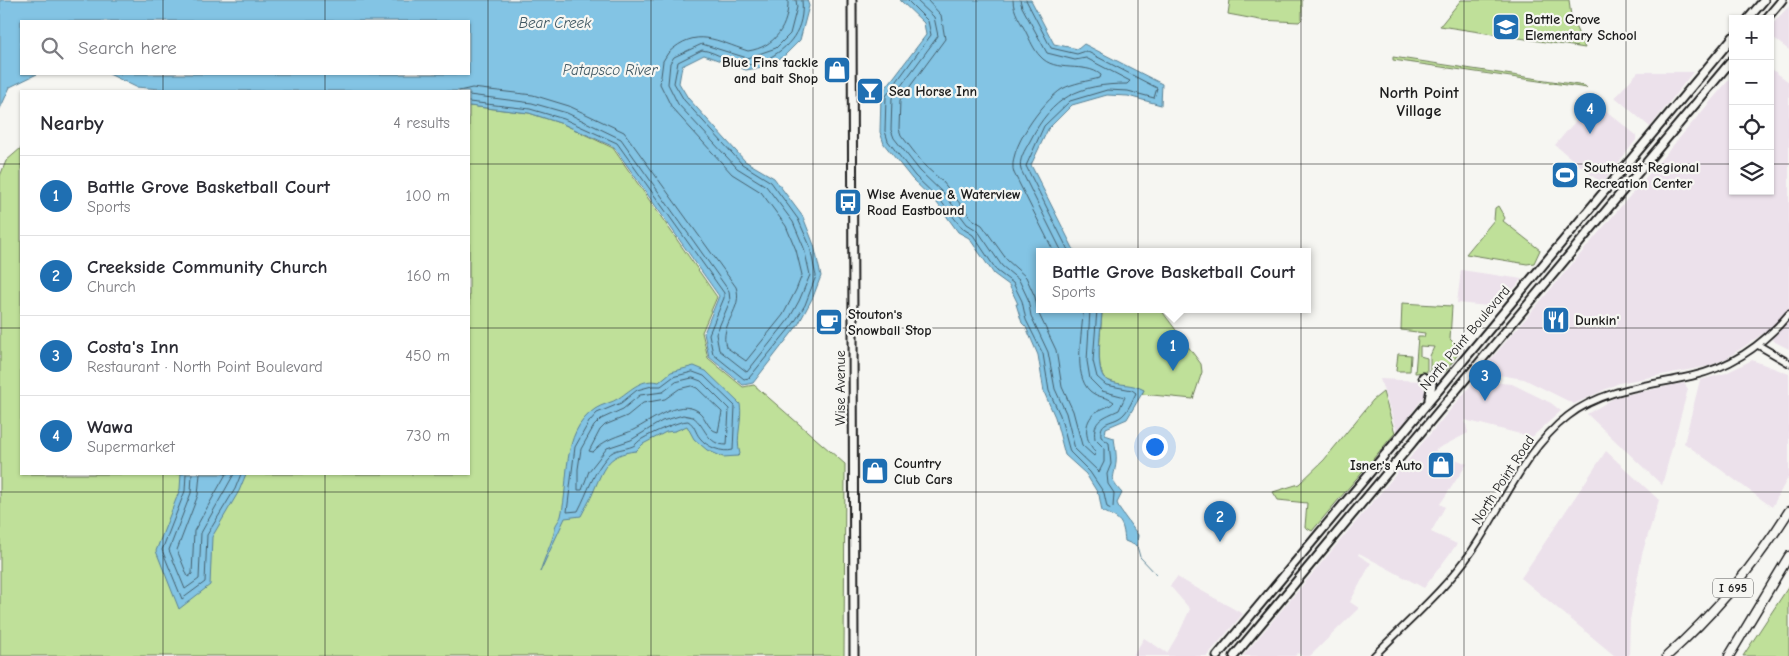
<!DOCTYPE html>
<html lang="en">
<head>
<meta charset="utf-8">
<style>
	:root { --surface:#fff; --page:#f2f2f3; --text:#2b2b33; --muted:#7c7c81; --line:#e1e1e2; --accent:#1f6fb2 }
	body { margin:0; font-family:"Comic Neue",sans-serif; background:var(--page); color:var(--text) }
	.controls { position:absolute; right:15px; top:15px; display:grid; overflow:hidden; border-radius:0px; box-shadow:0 1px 4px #0004 }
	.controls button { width:45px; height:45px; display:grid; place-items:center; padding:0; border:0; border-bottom:1px solid var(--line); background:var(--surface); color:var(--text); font:25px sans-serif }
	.you { position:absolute; left:1154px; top:446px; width:18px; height:18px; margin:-12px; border:4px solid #fff; border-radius:50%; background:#1a73e8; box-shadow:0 0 0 8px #1a73e833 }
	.badge { display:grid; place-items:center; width:32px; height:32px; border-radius:50%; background:var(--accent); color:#fff; font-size:16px; font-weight:700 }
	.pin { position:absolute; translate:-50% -41px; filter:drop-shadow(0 1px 2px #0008) }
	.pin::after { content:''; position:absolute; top:26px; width:18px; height:15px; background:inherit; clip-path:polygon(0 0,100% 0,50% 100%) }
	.popup { position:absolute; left:1036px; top:248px; width:275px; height:65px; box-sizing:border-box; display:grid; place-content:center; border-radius:0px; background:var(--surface); filter:drop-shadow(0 1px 4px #0005); font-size:16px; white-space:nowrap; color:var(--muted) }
	.popup b { font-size:19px; color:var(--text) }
	.popup::after { content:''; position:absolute; left:50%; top:100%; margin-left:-10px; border:10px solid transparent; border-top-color:var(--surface) }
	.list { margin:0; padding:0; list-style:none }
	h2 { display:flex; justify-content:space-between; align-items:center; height:65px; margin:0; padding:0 20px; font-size:21px }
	h2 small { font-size:16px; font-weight:400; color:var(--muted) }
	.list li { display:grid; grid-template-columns:32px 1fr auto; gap:15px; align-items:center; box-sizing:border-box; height:80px; padding:0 20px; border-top:1px solid var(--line) }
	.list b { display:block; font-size:19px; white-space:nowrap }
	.list p { margin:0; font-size:16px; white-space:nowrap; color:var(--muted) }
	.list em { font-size:16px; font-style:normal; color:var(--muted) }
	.icon { flex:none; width:28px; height:28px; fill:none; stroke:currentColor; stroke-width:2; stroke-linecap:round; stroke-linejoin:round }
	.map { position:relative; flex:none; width:1789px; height:656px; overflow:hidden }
	.search { position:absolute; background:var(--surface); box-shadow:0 1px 4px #0004; left:20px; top:20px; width:450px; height:55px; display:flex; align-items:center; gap:12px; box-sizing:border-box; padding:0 18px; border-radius:0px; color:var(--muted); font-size:19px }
	.panel { position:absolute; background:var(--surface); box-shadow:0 1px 4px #0004; left:20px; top:90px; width:450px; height:385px; border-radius:0px }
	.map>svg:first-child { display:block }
	.built { fill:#ece1eb }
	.green { fill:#bfe099; stroke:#6e7e5a }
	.water { fill:#83c4e4; stroke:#5a8194 }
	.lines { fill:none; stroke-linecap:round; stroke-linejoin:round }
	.shore { stroke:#455f6c; stroke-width:1 }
	.stream { stroke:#5a8194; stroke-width:1 }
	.minor-casing { stroke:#1c1c1c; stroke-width:9 }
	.major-casing { stroke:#1c1c1c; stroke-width:11 }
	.highway-casing { stroke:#1c1c1c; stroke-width:11 }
	.minor { stroke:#f6f6f2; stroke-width:5.5 }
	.major { stroke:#f6f6f2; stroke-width:7 }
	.highway { stroke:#f6f6f2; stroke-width:8 }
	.grid { fill:none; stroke:#1c1c1c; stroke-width:1; stroke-opacity:0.55 }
	.labels { text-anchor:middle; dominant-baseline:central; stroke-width:4.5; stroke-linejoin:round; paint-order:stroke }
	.shield { fill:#f6f6f2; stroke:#5d5d5c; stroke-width:1 }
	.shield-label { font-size:12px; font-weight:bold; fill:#1c1c1c }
	.poi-label { font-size:14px; font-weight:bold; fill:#1c1c1c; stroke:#f6f6f2; text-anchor:start }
	.street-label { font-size:14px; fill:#1c1c1c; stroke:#f6f6f2 }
	.water-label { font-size:15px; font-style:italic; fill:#405762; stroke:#f6f6f2 }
	.quarter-label { font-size:16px; font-weight:bold; fill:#1c1c1c; stroke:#f6f6f2 }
</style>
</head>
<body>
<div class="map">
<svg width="1789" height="656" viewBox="0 0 1789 656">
	<rect width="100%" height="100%" fill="#f6f6f2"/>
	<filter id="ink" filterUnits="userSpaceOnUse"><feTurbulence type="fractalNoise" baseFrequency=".02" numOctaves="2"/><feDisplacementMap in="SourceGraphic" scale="10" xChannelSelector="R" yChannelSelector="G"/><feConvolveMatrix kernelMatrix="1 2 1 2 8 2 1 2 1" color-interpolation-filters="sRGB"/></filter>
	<g filter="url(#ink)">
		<!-- built -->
		<path class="built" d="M1789,6v44l-19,-14v-9z
			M1770,68l19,14v267l-14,-7 -8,-11 -40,27 -18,8 -90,17 -45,21 -50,-25 -44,-7 253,-297v116h37z
			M1638,72h55l-43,55 -35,-30z
			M1595,102l41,33v5l-34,44 -47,-39 36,-42z
			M1461,270l61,9 -24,28 -41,-4z
			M1752,360l37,14v102l-17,31 -88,-64 16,-63 26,-7z
			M1380,379l41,2 5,13 -29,38z
			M1480,381l32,3 39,19 10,8 -29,26 -67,-17 3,13 -33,17 32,14 -27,40 5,3 -14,25 26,12 -33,44 -65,-35 -1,2 13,8 -21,39 9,6 -49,48h-8l-4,-3 -3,3h-52l229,-272z
			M1684,383l4,6 -26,96 -75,-71 29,-17z
			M1606,451l53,49 -17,54 -12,66 -1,36h-14l-94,-78z
			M1177,577l66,37 -36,42h-74l11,-18 23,15 13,-22 10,-22 -20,-23z"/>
		<!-- green -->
		<path class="green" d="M1230,0h72v19l-3,3 -39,-2 -32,-6z
			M1461,0h108l2,17 14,31 -145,-22z
			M1393,57l192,29 2,2 -194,-28z
			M469,106l60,7 34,11 50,24 104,149 -15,35 6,26 35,29 11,-2 91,79 -1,192h-844v-480l6,-15 15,-13v326h448z
			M1498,206l7,12 -2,3 37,29 -6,13 -7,1 -61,-10 28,-34 1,-12z
			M1402,303l50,3 -2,33 7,7 1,8 -12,17 -16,2v-17l4,-9 -14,-1v10l7,2v14l-12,1 3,-36h6l1,-4 -24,-3z
			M1102,310h59l40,54 1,8 -9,27 -51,-5 2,-4c-10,-3 -31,-6 -38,-11 -12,-7 -4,-54 -4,-69z
			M1398,354l13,1 -1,16h-14z
			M1383,392l12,41 -83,98 -7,-4 2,-24 -29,-3 -5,-8 26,-8 25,-24 49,-60z
			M1789,586v70h-46z"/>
		<!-- water -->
		<path class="water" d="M0,0h807l2,6 -9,34 -17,17 -25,11 -12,2 -42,-15 -22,11 -3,17 9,15 57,63 29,17 29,39 11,28 7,31 -8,21 -15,28 -45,58 -10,2 -34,-28 -5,-24 15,-37 -105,-149 -51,-23 -34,-11 -60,-7v-15h-284l-49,-4 -27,-13h360v-53h-448v53h16l-27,13 -10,22z
			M900,0h131l23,44 24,5 6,-5 78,40 -1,21 -33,-9 -21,-1 -35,10 -24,24 -17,36 44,87h-36v58h63c0,14 -9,64 5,70 12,6 25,3 37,10l-17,29 -21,9 -1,7 9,3c1,8 3,17 2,25 -2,16 -7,16 6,30l-5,10 3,7 18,25 -1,11 -12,-5c-2,-20 -4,-22 -23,-30l-3,-16 -13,-21 -21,-19 -10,-38 -11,-25 -6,-37 -12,-28 -4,-4 -6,-19h2l-9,-19 -15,-11 -25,-36 -11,-6 -21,-29 -25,-24 -28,-35 -4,-12 1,-38 45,-59 -2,-12z
			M694,366l12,5 34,33c3,17 -5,33 0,50l-2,2 -15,1 -16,-7 -13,-11 -7,-13 -12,5 -9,1 -23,12 -7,7c-30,3 -33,19 -44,44 -3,7 -7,13 -11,21l-16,2 -25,54c4,-14 12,-29 15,-43 0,-5 5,-9 6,-13 9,-35 -1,-83 34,-107 7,-5 17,-6 24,-11 13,-9 23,-20 40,-16l12,-10z
			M181,474h65l-7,17 -27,46 -2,48 -31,24 -23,-58 24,-62z"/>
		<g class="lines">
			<!-- shore -->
			<path class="shore" d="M907,0l21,21 3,14 -45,61 -1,35 3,10 27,35 25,24 22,28 11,7 24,36 16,12 9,18 4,19 17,34 6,37 11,24 10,37 20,20 14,21 3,14 4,2 2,-2 1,-14 -6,-9 -1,-10 4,-10 -2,-21 -8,-6c-2,-19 13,-12 23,-23 5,-5 9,-15 12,-21l-4,-3 -26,-5 -9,-8 -4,-16 4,-51
				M916,0l18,17 4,19 -46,62 -1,32 3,8 26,33 25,24 22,29 11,7 24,35 17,14 9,19 3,17 17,36 7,37 11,24 9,36 24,23 5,-10v-14l-9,-9c-3,-19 9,-22 24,-29l6,-13 -23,-6 -12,-12 -3,-18 3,-51
				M927,0l14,15 4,24 -45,61 -1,29 2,6 24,31 18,16 29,37 10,6 25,35 19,17 9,20 3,15 18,38 6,37 11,24 9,34 12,11 2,-4c-11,-10 -14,-30 0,-40 6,-4 14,-5 18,-10 -6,-5 -16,-4 -24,-11 -18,-16 -7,-59 -7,-81
				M1013,0c0,12 8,22 13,32 4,8 8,18 14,24 15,18 45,5 61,19l-1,3c-12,3 -27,5 -38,11 -19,12 -56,62 -48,84l40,79
				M1020,0l2,7 25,46 28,7 11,-2 44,23 -3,3c-48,0 -75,13 -97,57 -5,9 -12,19 -9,29l41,82
				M1026,0l25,48 26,6 9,-3 71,37 -3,10 -26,-7 -21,-1 -37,11 -26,25 -18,40 43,86
				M459,91l13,-3 61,7 36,11 55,26 112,155c8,22 -17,36 -10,60l20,14 37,-46 13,-25 6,-15 -6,-25 -10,-24 -25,-34 -29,-18 -60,-66 -12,-24 3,-23 5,-8c29,-27 48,-12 80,-2 27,-4 41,-25 40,-51
				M469,95l63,8 35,10 54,26 108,152 1,10 -14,33 3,16 28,22 42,-53 10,-18 11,-26 -6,-27 -11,-26 -27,-36 -29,-18 -59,-64 -10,-20 2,-21 4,-6 28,-13 45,14 29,-10 14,-14 7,-27 -1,-7
				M469,102l61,7 34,10 53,24 107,150v5l-15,36 4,20 31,25 5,-1 45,-55 11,-18 11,-29 -2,-9 -4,-21 -12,-27 -27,-37 -29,-18 -58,-64 -10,-17 4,-21 24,-12c15,2 29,14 44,15 7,0 13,-3 19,-5 25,-12 40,-31 37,-60
				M693,372l11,4 31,30 -2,44c-11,3 -26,-3 -33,-12 -5,-6 -5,-13 -12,-17 -10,0 -36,12 -46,18 -4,2 -6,6 -9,7 -9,4 -18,2 -25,10 -15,16 -20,36 -30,55l-11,1 8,-65 14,-25 8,-9 24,-10 16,-13 15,-4h9l12,-9z
				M693,378l8,3 28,28 -2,36c-21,0 -21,-19 -34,-28l-10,-2 -21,6 -31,19 -24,8 -18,23 -7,19h-4v-21l3,-20 13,-23 7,-7 22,-10 17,-14 23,-3 13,-10z
				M692,386l5,2 25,24 -4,20c-12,-2 -12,-19 -24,-23 -21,-9 -51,19 -68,24 -14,5 -23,8 -33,19l-4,-1 11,-21 5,-5 22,-9 16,-13 22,-4 14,-10z
				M186,474l-1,17 -23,59 20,49 23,-17 2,-47 28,-46 6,-15
				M192,474l-1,19 -22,57 16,39 14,-10 2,-46 33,-59
				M200,474l-2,21 -21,55 11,27 4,-3 2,-43 32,-57"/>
			<!-- stream -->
			<path class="stream" d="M1137,546l3,11 17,18"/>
			<!-- minor casing -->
			<g class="minor-casing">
				<path id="minor" d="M1758,345l31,18
					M1374,656c33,-34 71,-66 98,-105 31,-45 52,-101 96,-135 36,-28 82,-30 124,-40 39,-9 72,-32 97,-62"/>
			</g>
			<!-- major casing -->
			<g class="major-casing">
				<path id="major" d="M852,0l2,656
					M1748,19l16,-19
					M1766,19l16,-19
					M1423,377l9,7 -3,15
					M1217,656l516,-619
					M1234,656l499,-597"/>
			</g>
			<!-- highway casing -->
			<g class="highway-casing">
				<path id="highway" d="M1667,656c47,-42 88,-91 122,-145
					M1729,656l60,-100"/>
			</g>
			<!-- minor -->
			<use href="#minor" class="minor"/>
			<!-- major -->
			<use href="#major" class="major"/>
			<!-- highway -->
			<use href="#highway" class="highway"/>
		</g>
	</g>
	<!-- grid -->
	<path class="grid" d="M163,0v21M325,0v21M488,0v656M651,0v656M813,0v656M976,0v656M1138,0v656M1301,0v656M1464,0v656M1626,0v656M163,74v17M325,74v17M0,164h21M469,164h1264M1770,164h19M0,328h21M469,328h1320M163,474v182M325,474v182M0,492h1789"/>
	<!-- icons -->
	<defs>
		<g id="school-square" transform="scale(1.4375)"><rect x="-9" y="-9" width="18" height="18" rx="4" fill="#1f6fb2" stroke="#f6f6f2"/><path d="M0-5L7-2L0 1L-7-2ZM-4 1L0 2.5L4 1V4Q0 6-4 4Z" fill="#fff"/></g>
		<g id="shop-square" transform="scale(1.4375)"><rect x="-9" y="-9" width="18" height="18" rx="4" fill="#1f6fb2" stroke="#f6f6f2"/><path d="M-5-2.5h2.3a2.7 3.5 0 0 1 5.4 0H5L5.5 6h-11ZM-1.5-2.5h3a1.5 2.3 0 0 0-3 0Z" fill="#fff"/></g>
		<g id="bar-square" transform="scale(1.4375)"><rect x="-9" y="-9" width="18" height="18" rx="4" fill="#1f6fb2" stroke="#f6f6f2"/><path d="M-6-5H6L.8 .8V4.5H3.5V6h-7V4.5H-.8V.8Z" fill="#fff"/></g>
		<g id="stadium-square" transform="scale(1.4375)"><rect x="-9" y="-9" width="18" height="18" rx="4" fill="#1f6fb2" stroke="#f6f6f2"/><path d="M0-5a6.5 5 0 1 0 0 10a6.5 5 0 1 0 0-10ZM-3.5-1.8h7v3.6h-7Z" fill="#fff"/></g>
		<g id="bus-square" transform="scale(1.4375)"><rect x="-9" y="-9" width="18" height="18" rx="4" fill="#1f6fb2" stroke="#f6f6f2"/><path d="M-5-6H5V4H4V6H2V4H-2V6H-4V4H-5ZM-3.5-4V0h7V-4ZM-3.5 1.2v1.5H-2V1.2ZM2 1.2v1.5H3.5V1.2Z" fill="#fff"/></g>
		<g id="restaurant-square" transform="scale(1.4375)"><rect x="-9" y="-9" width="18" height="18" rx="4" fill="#1f6fb2" stroke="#f6f6f2"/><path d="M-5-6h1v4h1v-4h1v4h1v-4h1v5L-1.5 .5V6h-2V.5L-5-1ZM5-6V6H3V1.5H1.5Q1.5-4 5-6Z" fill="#fff"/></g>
		<g id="cafe-square" transform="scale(1.4375)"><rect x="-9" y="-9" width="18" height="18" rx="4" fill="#1f6fb2" stroke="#f6f6f2"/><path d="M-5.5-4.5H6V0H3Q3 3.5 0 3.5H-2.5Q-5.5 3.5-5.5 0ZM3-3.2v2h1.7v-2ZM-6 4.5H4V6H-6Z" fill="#fff"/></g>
	</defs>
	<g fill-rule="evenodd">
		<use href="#school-square" x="1506" y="27"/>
		<use href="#shop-square" x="837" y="70"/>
		<use href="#bar-square" x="870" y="91"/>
		<use href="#stadium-square" x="1565" y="175"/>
		<use href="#bus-square" x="848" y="202"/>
		<use href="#restaurant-square" x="1556" y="320"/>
		<use href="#cafe-square" x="829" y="322"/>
		<use href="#shop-square" x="1441" y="465"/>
		<use href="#shop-square" x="875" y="471"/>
	</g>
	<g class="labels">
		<!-- shield labels -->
		<rect class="shield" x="1713" y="578.5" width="40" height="19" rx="4"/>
		<g class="shield-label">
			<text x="1733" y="588">I 695</text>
		</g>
		<!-- poi labels -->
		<g class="poi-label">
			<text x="1525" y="19">Battle Grove<tspan x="1525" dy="16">Elementary School</tspan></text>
			<text x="818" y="62" text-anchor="end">Blue Fins tackle<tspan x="818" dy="16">and bait Shop</tspan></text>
			<text x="889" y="91">Sea Horse Inn</text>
			<text x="1584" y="167">Southeast Regional<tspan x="1584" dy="16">Recreation Center</tspan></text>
			<text x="867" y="194">Wise Avenue &amp; Waterview<tspan x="867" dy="16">Road Eastbound</tspan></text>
			<text x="848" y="314">Stouton's<tspan x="848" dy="16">Snowball Stop</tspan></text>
			<text x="1575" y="320">Dunkin'</text>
			<text x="894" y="463">Country<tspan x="894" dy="16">Club Cars</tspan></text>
			<text x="1422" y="465" text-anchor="end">Isner's Auto</text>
		</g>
		<!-- street labels -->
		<g class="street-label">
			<text transform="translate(1465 338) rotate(-50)">North Point Boulevard</text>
			<text transform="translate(840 388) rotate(-90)">Wise Avenue</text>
			<text transform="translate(1503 480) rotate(-57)">North Point Road</text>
		</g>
		<!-- water labels -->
		<g class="water-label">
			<text x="555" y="23">Bear Creek</text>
			<text x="610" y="70">Patapsco River</text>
		</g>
		<!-- quarter labels -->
		<g class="quarter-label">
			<text x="1419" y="93">North Point<tspan x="1419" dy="18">Village</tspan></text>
		</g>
	</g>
</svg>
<div class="controls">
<button>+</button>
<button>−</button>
<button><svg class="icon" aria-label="locate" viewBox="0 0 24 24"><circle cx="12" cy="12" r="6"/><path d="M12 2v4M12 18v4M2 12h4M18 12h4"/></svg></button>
<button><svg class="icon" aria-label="layers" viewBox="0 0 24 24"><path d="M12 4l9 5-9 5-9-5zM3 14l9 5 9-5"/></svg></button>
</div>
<div class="you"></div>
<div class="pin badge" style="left:1173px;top:371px">1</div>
<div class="popup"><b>Battle Grove Basketball Court</b>Sports</div>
<div class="pin badge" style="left:1220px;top:542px">2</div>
<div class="pin badge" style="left:1485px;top:401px">3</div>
<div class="pin badge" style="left:1590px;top:134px">4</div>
<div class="search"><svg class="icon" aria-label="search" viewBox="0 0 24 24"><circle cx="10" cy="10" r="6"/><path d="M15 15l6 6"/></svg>Search here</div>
<section class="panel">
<h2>Nearby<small>4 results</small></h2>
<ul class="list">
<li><span class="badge">1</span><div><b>Battle Grove Basketball Court</b><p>Sports</p></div><em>100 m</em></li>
<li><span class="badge">2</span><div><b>Creekside Community Church</b><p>Church</p></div><em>160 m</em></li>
<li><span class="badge">3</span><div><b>Costa's Inn</b><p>Restaurant · North Point Boulevard</p></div><em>450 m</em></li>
<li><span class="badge">4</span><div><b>Wawa</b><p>Supermarket</p></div><em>730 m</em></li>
</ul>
</section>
</div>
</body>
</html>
